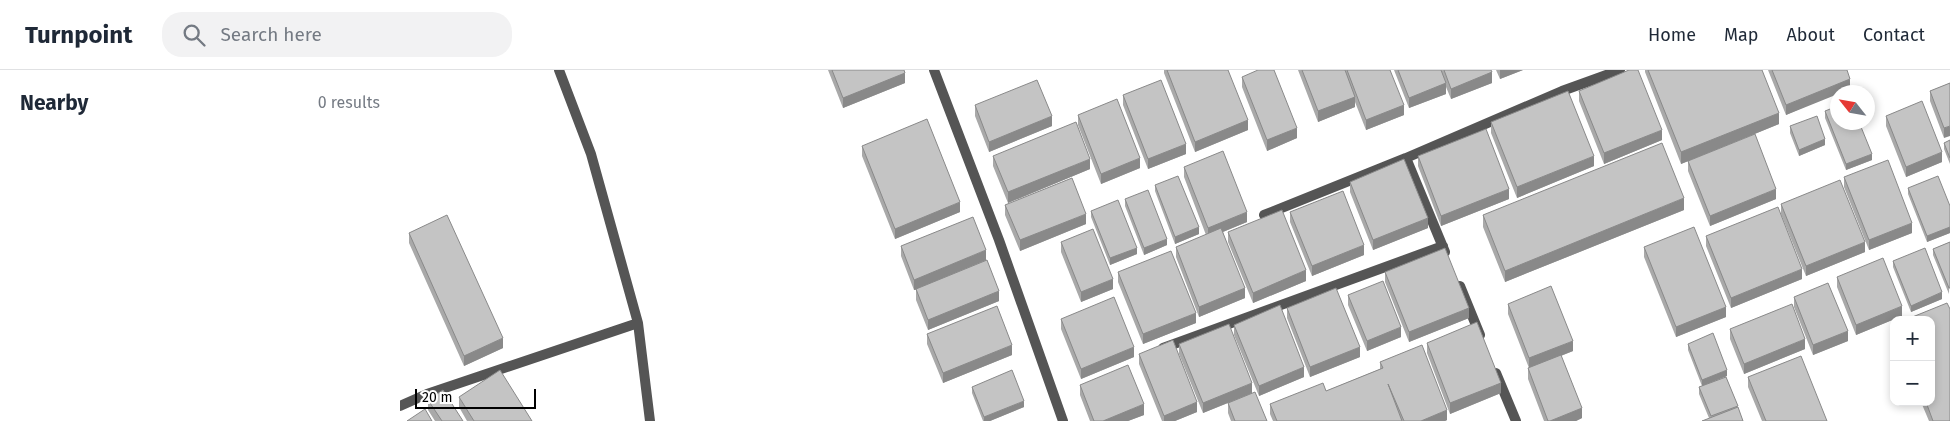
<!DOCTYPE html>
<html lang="en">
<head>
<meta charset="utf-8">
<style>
	:root { --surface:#fff; --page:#f2f2f3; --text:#1f2937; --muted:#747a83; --line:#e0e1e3 }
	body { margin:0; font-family:"Fira Sans",sans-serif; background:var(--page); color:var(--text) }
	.controls { position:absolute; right:15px; bottom:15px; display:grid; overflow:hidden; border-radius:10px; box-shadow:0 2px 8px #0003 }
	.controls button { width:45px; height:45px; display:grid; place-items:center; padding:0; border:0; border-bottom:1px solid var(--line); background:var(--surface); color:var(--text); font:25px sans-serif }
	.compass { position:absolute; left:1430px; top:15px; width:45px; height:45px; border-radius:50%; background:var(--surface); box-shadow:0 2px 8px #0003; rotate:301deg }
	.scale { position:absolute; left:15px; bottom:12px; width:121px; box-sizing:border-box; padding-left:5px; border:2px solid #000; border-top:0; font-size:14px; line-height:18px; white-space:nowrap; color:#000; -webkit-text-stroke:4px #fff; paint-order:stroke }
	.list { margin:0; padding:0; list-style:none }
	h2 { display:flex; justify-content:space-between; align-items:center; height:65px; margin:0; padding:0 20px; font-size:21px }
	h2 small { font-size:16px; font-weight:400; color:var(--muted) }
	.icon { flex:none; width:28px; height:28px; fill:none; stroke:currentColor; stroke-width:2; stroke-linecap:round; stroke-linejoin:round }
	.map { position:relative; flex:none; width:1550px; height:351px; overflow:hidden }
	header { display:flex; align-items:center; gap:30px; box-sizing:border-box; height:70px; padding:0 25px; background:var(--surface); border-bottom:1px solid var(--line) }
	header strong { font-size:24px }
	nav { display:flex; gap:28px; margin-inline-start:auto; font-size:18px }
	.search { width:350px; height:45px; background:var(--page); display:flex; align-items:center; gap:12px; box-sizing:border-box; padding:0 18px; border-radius:20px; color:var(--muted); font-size:19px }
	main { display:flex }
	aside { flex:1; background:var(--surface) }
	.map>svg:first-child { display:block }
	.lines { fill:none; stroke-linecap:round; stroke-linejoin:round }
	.street { stroke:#555; stroke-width:10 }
	.wall { fill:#a9a9a9 }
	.shaded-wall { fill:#898989 }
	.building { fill:#c4c4c4; stroke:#898989 }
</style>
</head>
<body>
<header>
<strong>Turnpoint</strong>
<div class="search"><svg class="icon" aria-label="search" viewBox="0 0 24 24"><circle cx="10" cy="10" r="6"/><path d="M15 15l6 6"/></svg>Search here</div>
<nav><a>Home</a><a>Map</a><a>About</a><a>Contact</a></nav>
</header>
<main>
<aside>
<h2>Nearby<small>0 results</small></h2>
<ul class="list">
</ul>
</aside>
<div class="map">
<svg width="1550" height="351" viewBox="0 0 1550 351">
	<rect width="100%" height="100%" fill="#fff"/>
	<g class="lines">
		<!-- street -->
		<path class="street" d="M159,0l32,84 47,169 12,98
			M534,0l65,170 64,181
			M1006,88l39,94
			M864,145l142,-57 156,-67 58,-21
			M1060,216l20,49
			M763,278l280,-102
			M1096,303l20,48
			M0,336l27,-12 211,-71"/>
	</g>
	<!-- wall -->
	<path class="wall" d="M428,0h76l1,13 -62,25z
		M764,0h64l20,60 -53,22 -31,-79z
		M898,0h92l14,45 -38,15 -11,-28v5l-37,15z
		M994,0h97l1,13 -41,16 -5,-12v7l-37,14z
		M1096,0h27l-23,9z
		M1245,0h117l17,54 -98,40 -36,-92z
		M1368,0h79l3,19 -9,3h-3l-52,23z
		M842,7l55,61 -30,13 -25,-64z
		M1550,13l-6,55 -14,-37v-10z
		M1179,21l83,49 -58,24 -25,-63z
		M723,25l63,59 -38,15 -25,-64z
		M575,35l77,21 -63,26 -14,-36z
		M1425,41l47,49 -26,10 -21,-52z
		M678,45l62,53 -39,16 -23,-59z
		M1486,46l56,46 -36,15 -20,-51z
		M1091,52l103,44 -77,32 -26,-65z
		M1390,56l35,19 -26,11 -9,-23z
		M1550,70v24l-6,-15v-6z
		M462,76l98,66 -65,27 -33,-83z
		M593,86l97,13 -82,34 -15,-37z
		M1018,86l91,43 -68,27 -23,-60z
		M1288,91l88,38 -66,27 -22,-55z
		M784,97l63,55 -24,10 22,66 -46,19 -23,-60v-10l30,-12 -22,-58z
		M1444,107l68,56 -43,17 -25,-63z
		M950,112l78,46 -55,22 -23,-58z
		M755,115l44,49 -24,10 -20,-53z
		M1508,118l42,18v27l-23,9 -19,-48z
		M725,129l42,46 -23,10 -19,-49z
		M1381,134l84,48 -59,24 -25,-62z
		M605,135l81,19 -66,27 -15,-36z
		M1284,140l-179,72 -22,-55v-12z
		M691,141l46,43 -27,11 -19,-48z
		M890,142l74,43 -52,21 -22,-54z
		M828,162l78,49 -53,22 -25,-61z
		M9,163l94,115 -39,18 -55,-123z
		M1306,166l96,43 -71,29 -25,-62z
		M661,172l52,47 -32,13 -20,-50z
		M1550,172l-1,52 -16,-39v-6z
		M501,176l85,14 13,41 -71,29 -12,-30v-10h-2l-13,-34z
		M1244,177l82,70 -50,20 -32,-80z
		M1493,191l49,38 -31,13 -18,-45z
		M718,202l78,51 -53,21 -25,-62z
		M985,202l84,46 -60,24 -24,-60z
		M1437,207l65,39 -46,19 -19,-48z
		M948,225l53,42 -34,14 -19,-46z
		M1394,227l54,44 -35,14 -19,-48z
		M1108,234l65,47 -12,5 21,62 -6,3h-32l-16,-42v-11h1l-21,-54z
		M887,238l73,49 -50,20 -23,-59z
		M661,249l73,38 -53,22 -20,-50z
		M834,255l70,52 -45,19 -25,-61z
		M1330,259l75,20 -61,25 -14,-35z
		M527,264l85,21 -69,28 -16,-39z
		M1027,273l74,50 -51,21 -23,-61z
		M779,274l73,49 15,28h-36l-3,-8v-10l-25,10 -24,-59z
		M1288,274l39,32 -25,10 -14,-36z
		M739,284l58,58 -22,9h-13l-23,-57z
		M980,292l67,58 -2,1h-172l-3,-7v-10l56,-13 54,-22z
		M1326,307l17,44 -34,-3 -10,-24v-7z
		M1348,307l79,44h-65l-14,-34z
		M680,315l64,30 -16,6h-38l-10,-26z
		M572,317l52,20 -34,14h-7l-11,-28z
		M59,327l73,24h-65l-8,-14z
		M28,330l35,21h-28l-7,-11z
		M1521,332h10l19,19h-21z"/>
	<!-- shaded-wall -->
	<path class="shaded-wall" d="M1100,0h23l-23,9z
		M1092,2v11l-41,16v-10z
		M505,3v10l-62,25v-10z
		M1450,9v10l-9,3h-3v2l-52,21v-10z
		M1046,13v11l-37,14v-10z
		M955,27v10l-37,15v-11z
		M1004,35v10l-38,15v-10z
		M1379,43v11l-98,40v-12z
		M652,46v10l-63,26v-10z
		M848,50v10l-53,22v-10z
		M1550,56v10l-6,2v-10z
		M897,58v10l-30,13v-11z
		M1262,60v10l-58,24v-11z
		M1425,69v6l-26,11v-6z
		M786,74v10l-38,15v-10z
		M1542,82v10l-36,15v-10z
		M1472,84v6l-26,10v-6z
		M1194,86v10l-77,32v-11z
		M740,88v10l-39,16v-10z
		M690,89v10l-82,34v-11z
		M1109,119v10l-68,27v-10z
		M1376,119v10l-66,27v-10z
		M1284,128v12l-179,72v-11z
		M560,132v10l-65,27v-10z
		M847,142v10l-39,16v-10z
		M686,144v10l-66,27v-11z
		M1028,148v10l-55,22v-10z
		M1512,153v10l-43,17v-10z
		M799,157v7l-24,10v-7z
		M1550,157v6l-23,9v-6z
		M767,169v6l-23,10v-7z
		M1465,172v10l-59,24v-10z
		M964,175v10l-52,21v-10z
		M737,178v6l-27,11v-7z
		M586,180v10l-72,30v-10z
		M1402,199v10l-71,29v-10z
		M906,200v11l-53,22v-10z
		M713,209v10l-32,13v-10z
		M845,218v10l-46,19v-10z
		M599,221v10l-71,29v-10z
		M1542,222v7l-31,13v-6z
		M1502,236v10l-46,19v-10z
		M1326,237v10l-50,20v-10z
		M1069,238v10l-60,24v-10z
		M796,243v10l-53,21v-10z
		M1001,257v10l-34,14v-10z
		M1448,261v10l-35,14v-10z
		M103,268v10l-39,18v-10z
		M1405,269v10l-61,25v-10z
		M1173,271v10l-44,17v-10z
		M612,275v10l-69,28v-10z
		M734,277v10l-53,22v-10z
		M960,277v10l-50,20v-10z
		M904,297v10l-45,19v-10z
		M1327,300v6l-25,10v-6z
		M852,313v10l-49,20v-10z
		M1101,313v10l-51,21v-11z
		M624,331v6l-34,14h-6v-4z
		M797,332v10l-22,9h-11v-5z
		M744,334v11l-16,6h-25z
		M1182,338v10l-6,3h-26z
		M1047,340v10l-2,1h-24z"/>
	<!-- building -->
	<path class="building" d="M432,0h72l1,3 -62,25z
		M767,0h61l20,50 -53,22z
		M858,0h16l23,58 -30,12 -25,-63z
		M902,0h43l10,27 -37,14z
		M947,0h43l14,35 -38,15z
		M998,0h43l5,13 -37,15z
		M1044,0h47l1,2 -41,17z
		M1229,0h9l24,60 -58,23 -25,-62z
		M1248,0h114l17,43 -98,39z
		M1372,0h75l3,9 -64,26z
		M637,10l15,36 -63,26 -14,-37z
		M761,10l25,64 -38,15 -25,-64z
		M1550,13v43l-6,2 -14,-37z
		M1168,21l26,65 -77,31 -26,-65z
		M717,29l23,59 -39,16 -23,-59z
		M1522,31l20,51 -36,15 -20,-51z
		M1438,36v16h21l13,32 -26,10 -21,-53z
		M1417,46l8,23 -26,11 -9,-24z
		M527,49l33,83 -65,27 -33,-83z
		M676,52l14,37 -82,33 -15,-36z
		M1086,59l23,60 -68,27 -23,-60z
		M1355,64l21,55 -66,27 -22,-55z
		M1550,70v18l-6,-15z
		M1262,73l22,55 -179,73 -22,-56z
		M823,81l24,61 -39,16 -24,-61z
		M1004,89l24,59 -55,22 -23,-58z
		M1488,90l24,63 -43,17 -25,-63z
		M778,106l21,51 -24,10 -20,-52z
		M1538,106l12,30v21l-23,9 -19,-48z
		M672,108l14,36 -66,26 -15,-35z
		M1440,110l25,62 -59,24 -25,-62z
		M748,120l19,49 -23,9 -19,-49z
		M943,121l21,54 -52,21 -22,-54z
		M718,130l19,48 -27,10 -19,-47z
		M1378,137l24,62 -71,29 -25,-62z
		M882,140l24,60 -53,23 -25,-61z
		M47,145l56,123 -39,18 -55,-123z
		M573,147l13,33 -72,30 -13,-34z
		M1294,157l32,80 -50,20 -32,-80z
		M821,158l24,60 -46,19 -23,-60z
		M693,159l20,50 -32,13 -20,-50z
		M1550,172v46h-1l-16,-39z
		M1045,178l24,60 -60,24 -24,-60z
		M1525,178l17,44 -31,14 -18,-45z
		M771,181l25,62 -53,21 -25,-62z
		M1483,188l19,48 -46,19 -19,-48z
		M587,190l12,31 -71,29 -12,-31z
		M983,211l18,46 -34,14 -19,-46z
		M1428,213l20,48 -35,14 -19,-48z
		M1151,216l22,55 -44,17 -21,-54z
		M936,218l24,59 -50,20 -23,-59z
		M714,227l20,50 -53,22 -20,-50z
		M1547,233l3,6v112h-17l-7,-19h5v-82h-26z
		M1392,234l13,35 -61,25 -14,-35z
		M880,235l24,62 -45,19 -25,-61z
		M597,236l15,39 -69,28 -16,-39z
		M1077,252l24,61 -51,20 -23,-60z
		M829,254l23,59 -49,20 -24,-59z
		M1313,263l14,37 -25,10 -14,-36z
		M773,270l24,62 -33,14 -25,-62z
		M1022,275l25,65 -26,11h-17l-16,-37 14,37h-125l-7,-17 53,-21 3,8 57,-23 -3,-6z
		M1161,285l21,53 -32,13h-2l-20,-53z
		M1401,286l26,65h-61l-18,-44z
		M728,295l16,39 -41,17h-9l-14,-36z
		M100,300l32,51h-58l-15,-24z
		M612,300l12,31 -40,16 -12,-30z
		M1326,307l12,29 -27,10 -12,-29z
		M43,320l20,31h-21l-14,-21z
		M855,322l12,29h-32l-7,-18z
		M1338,337l5,14h-41z
		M25,339l7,12h-25z"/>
</svg>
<div class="controls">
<button>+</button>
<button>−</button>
</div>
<svg class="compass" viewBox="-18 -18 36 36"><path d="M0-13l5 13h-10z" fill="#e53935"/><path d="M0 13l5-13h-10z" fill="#747a83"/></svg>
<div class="scale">20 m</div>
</div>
</main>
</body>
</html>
